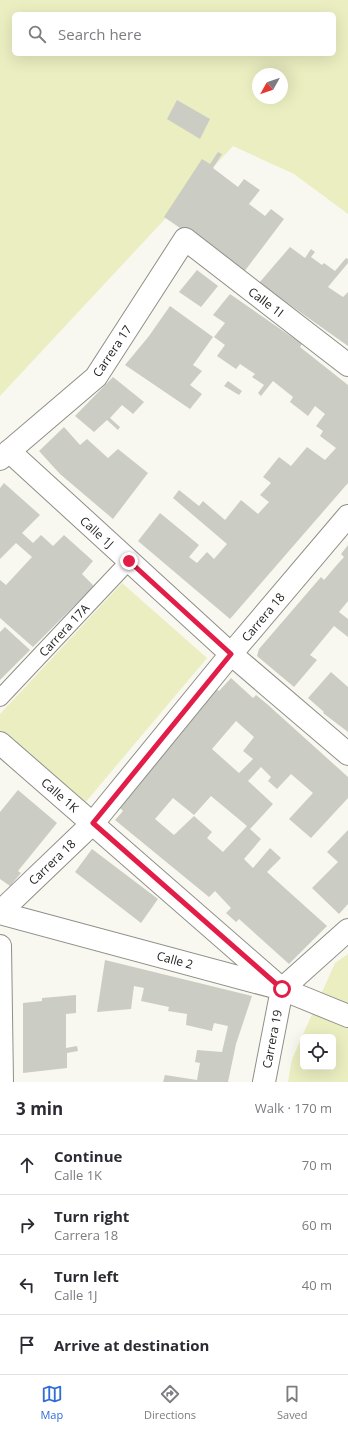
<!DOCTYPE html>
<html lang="en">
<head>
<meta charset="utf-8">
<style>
	:root { --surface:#fff; --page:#f7f7f7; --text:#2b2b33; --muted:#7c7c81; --line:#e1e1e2; --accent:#306cda }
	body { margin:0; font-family:"Open Sans",sans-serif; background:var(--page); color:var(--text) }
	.controls { position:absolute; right:12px; bottom:12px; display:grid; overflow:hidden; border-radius:6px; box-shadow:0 4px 16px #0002 }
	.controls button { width:36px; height:36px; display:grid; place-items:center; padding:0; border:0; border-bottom:1px solid var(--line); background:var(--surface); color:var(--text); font:20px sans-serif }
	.compass { position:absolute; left:252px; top:68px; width:36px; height:36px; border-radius:50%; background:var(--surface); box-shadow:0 4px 16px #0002; rotate:230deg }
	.stop { position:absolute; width:12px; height:12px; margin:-9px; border:3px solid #e11d48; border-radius:50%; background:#fff }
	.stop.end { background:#e11d48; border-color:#fff; box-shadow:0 1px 4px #0008 }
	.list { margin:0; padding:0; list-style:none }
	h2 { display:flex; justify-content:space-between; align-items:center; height:52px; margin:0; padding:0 16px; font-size:17px }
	h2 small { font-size:13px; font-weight:400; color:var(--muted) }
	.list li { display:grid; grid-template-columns:26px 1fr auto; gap:12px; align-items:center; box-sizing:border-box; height:60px; padding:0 16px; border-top:1px solid var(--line) }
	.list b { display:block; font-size:15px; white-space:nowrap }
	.list p { margin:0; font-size:13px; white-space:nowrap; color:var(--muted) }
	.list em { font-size:13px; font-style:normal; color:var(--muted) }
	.icon { flex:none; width:22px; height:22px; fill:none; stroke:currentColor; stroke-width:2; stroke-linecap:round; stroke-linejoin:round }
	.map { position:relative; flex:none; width:348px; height:1082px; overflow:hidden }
	.search { position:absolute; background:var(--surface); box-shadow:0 4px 16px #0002; left:12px; right:12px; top:12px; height:44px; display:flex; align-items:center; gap:10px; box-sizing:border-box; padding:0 14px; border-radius:6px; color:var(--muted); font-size:15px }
	.sheet { height:292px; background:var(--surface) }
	nav { display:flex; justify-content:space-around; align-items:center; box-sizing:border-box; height:56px; border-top:1px solid var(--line); background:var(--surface); font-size:11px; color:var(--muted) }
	nav a { display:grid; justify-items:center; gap:2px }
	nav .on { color:var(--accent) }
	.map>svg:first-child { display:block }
	.green { fill:#ebeec0; fill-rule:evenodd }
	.building { fill:#cbccc3; fill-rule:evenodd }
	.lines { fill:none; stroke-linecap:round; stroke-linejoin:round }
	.pedestrian-casing { stroke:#8f8f88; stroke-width:18 }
	.minor-casing { stroke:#8f8f88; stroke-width:24 }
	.pedestrian { stroke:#fff; stroke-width:16 }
	.minor { stroke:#fff; stroke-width:22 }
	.route { stroke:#e11d48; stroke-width:5 }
	.labels { text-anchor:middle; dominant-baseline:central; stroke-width:4; stroke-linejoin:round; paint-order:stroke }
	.street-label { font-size:12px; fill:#222320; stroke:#fff }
</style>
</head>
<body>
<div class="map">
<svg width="348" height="1082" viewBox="0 0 348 1082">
	<rect width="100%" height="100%" fill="#f8f8f0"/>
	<!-- green -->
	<path class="green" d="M0,0h348v214l-54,-40 -61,-28 -233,250zM14,14h320v40h-320zM258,74h24v24h-24z
		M122,583l85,75 -128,152 -79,-76v-20z
		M348,954v128h-60l4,-23 43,-96zM303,1037h30v30h-30z"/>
	<!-- building -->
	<path class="building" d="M177,100l33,19 -10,20 -33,-20z
		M218,152l4,2 -9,14 25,19 6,-8 16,11 -11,14 16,12 6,-7 13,10 -40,53 -80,-55 38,-58 8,5z
		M290,247l15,11 6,-9 4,3 -4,5 11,8 2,-2 11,8 11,-13 2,1v4l-20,24 15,10 5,-5v54l-89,-63z
		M197,270l21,16 -17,21 -22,-15z
		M230,294l72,50 -2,3 48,38v98l-118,136 -92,-78 22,-28 39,32 -10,12 8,6 10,-11 7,7 13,-15 -54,-46 6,-8 20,16 4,-5 22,19 16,-20 17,14 11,-12 -9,-7 11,-12 -8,-6 16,-20 12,9 16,-19 18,13 11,-12 -16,-12 3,-5 -7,-5 9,-12 -10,-8 -7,10 -18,-14 3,-5 -20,-16 -12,15 -3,-3 6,-8 -12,-8 3,-3 -15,-10 -4,5 -19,-13 8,-11 -11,-8 11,-14 -12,-8z
		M170,306l43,31 -20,28 9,6 -12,14 12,9 -12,15 -65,-44 24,-29z
		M113,377l31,25 -11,12 -11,-9 -12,13 10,9 -2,3 -11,-10 -13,12 -19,-16z
		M228,381l14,10 -3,4 -15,-9z
		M64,427l16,18 7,-6 21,19 10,-9 30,24 -35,46 -53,-45 -21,-23z
		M4,483l36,32 -18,18 11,10 8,-8 12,11 11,-11 29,26 -11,13 12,12 -61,61 -33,-29v-38l6,5 26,-28 -16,-14 -16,16v-71z
		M348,545v56l-9,11 9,7v18l-14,-11 -24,29 7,5 -23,27 -37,-31 2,-7 62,-72 3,3 12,-14 8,-9 -3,-3z
		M5,627l25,23 -30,30v-48z
		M331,672l17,15v45l-25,-19 1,-1 -16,-14z
		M231,678l22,20 3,-3 11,9 81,73v21l-37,40 -22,-19 24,-26 -22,-19 -14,15 -9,-8 3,-4 -10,-10 -13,14 25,23 -23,25 11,10 -17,20 9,9 17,-20 11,10 -14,14 60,54 -38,38 -50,-45 -3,3 -10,-9 5,-5 -16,-17 -6,6 -94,-77 8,-9 -4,-4 96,-119 4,3zM236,721l18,16 -11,14 10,8 -14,14 -27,-24zM211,796l36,30 -24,26 -16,-14 5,-6 -18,-16 -20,19 -19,-16 18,-21 21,17z
		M18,790l39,33 -39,48 3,2 -11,13 -10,-7v-67z
		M348,830v74l-9,10 -27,-26 26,-26 -11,-10z
		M92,849l66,50 -17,24 -66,-51z
		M105,960l147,36 -16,48 -8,38h-65l2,-7 32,5 3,-17 -5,-1 2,-12 25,2 6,-26 -14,-3 -2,8 -26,-6 1,-11 -19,-3 1,-4 -28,-6 3,-13 -10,-2 -3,23 -34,3z
		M76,995v18l-10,1v34l11,-2 1,5 -11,2v15l-44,5v-70l19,-2v-3z"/>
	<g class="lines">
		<!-- pedestrian casing -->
		<g class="pedestrian-casing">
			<path id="pedestrian" d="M0,698l129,-137"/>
		</g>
		<!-- minor casing -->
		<g class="minor-casing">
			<path id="minor" d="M9,451l222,203 117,100
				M0,459l96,-82 89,-138 163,126
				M0,743l282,246
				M0,912l93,-89 138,-169 117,-138
				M0,913l282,76 66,27
				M0,946l2,136
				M264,1082l18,-93 66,-59"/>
		</g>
		<!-- pedestrian -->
		<use href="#pedestrian" class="pedestrian"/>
		<!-- minor -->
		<use href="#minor" class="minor"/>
	</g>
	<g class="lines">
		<!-- route -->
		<path class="route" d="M129,561l102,93 -138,169 189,166"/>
	</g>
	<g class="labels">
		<!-- street labels -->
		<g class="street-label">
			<text transform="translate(266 302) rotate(37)">Calle 1I</text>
			<text transform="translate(112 351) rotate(-56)">Carrera 17</text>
			<text transform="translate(97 532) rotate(42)">Calle 1J</text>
			<text transform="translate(263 617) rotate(-50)">Carrera 18</text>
			<text transform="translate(64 630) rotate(-47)">Carrera 17A</text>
			<text transform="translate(60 795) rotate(41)">Calle 1K</text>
			<text transform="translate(52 862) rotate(-44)">Carrera 18</text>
			<text transform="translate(175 960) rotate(15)">Calle 2</text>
			<text transform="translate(272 1039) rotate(-79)">Carrera 19</text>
		</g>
	</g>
</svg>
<div class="controls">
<button><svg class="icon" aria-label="locate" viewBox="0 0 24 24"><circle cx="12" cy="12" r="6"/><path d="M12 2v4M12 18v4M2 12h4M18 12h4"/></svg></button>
</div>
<svg class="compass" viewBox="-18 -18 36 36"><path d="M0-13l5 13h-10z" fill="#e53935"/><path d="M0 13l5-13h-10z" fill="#7c7c81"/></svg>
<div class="stop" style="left:282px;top:989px"></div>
<div class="stop end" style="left:129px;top:561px"></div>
<div class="search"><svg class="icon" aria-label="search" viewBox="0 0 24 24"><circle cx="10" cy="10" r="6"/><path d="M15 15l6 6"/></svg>Search here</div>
</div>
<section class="sheet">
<h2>3 min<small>Walk · 170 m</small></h2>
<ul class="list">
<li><svg class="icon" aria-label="ahead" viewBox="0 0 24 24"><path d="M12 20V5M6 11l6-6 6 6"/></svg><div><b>Continue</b><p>Calle 1K</p></div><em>70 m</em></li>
<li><svg class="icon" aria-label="right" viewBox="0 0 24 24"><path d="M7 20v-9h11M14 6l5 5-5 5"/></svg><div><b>Turn right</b><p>Carrera 18</p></div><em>60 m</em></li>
<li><svg class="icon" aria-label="left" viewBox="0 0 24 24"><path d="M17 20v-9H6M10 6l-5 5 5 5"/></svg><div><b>Turn left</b><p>Calle 1J</p></div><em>40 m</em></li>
<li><svg class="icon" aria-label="arrive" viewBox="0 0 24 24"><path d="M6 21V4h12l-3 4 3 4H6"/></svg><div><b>Arrive at destination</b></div></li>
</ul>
</section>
<nav>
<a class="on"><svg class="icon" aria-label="map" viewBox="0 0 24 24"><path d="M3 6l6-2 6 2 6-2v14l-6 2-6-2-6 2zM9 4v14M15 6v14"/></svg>Map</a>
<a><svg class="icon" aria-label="directions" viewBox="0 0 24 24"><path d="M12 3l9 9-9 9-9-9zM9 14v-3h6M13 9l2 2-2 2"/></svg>Directions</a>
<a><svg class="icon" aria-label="saved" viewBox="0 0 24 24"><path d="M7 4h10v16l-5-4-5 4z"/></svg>Saved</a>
</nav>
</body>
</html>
